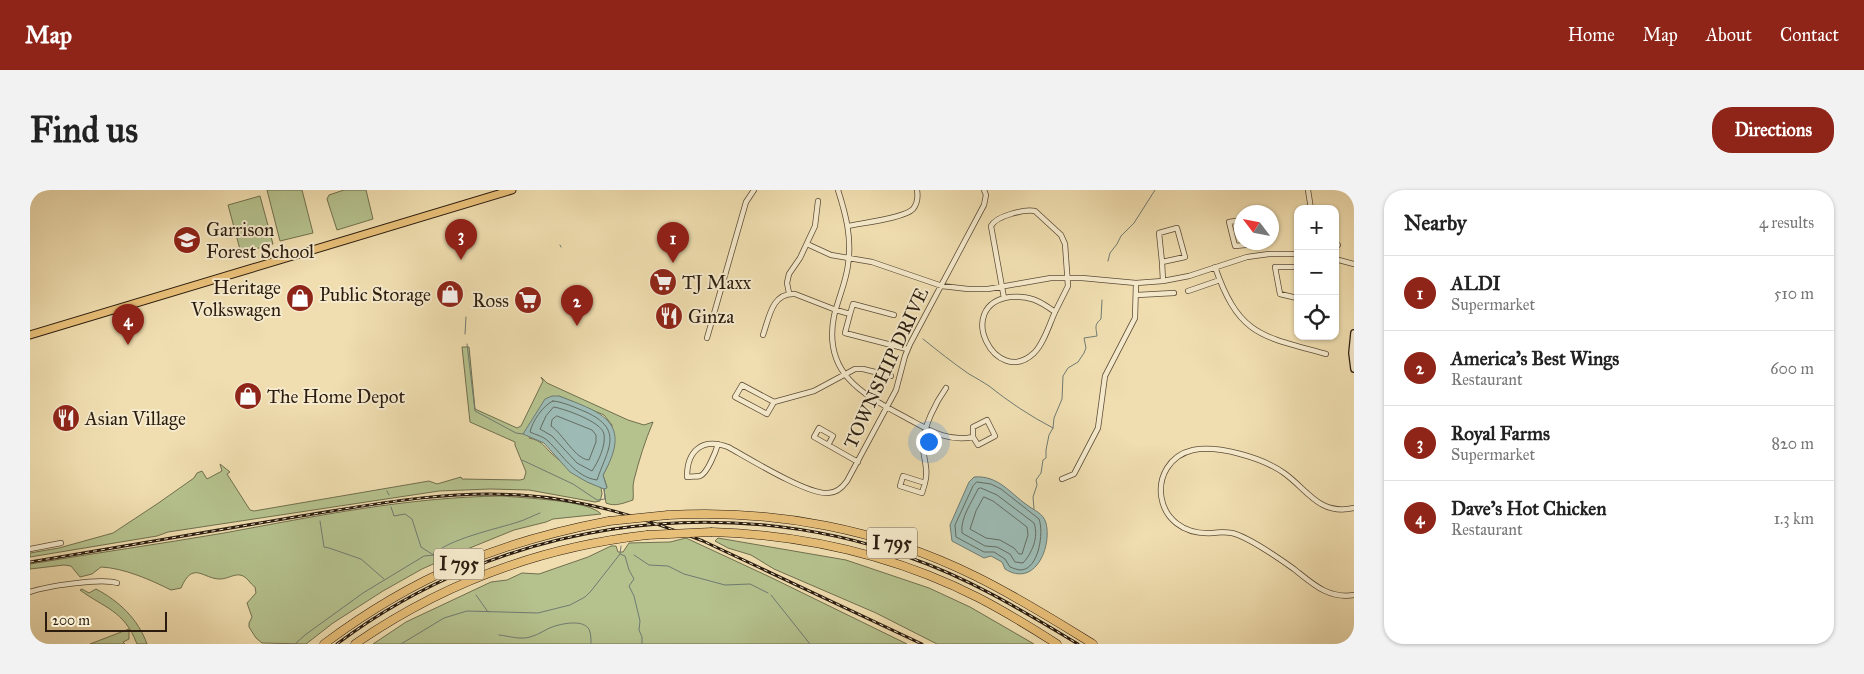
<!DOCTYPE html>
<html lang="en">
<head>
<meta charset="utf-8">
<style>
	:root { --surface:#fff; --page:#f2f2f2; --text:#222; --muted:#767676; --line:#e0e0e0; --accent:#8f2418 }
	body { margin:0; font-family:"IM FELL Great Primer",serif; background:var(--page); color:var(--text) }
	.controls { position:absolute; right:15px; top:15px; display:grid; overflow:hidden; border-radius:10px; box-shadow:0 1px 4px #0004 }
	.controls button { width:45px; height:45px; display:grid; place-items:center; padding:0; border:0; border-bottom:1px solid var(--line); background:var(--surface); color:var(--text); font:25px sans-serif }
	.compass { position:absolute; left:1204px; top:15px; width:45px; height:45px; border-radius:50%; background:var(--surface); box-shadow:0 1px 4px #0004; rotate:302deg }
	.scale { position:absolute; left:15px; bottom:12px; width:122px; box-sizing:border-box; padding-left:5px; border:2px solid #2b1c0f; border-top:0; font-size:14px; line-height:18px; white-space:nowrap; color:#2b1c0f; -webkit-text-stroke:4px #f5eacc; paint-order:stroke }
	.you { position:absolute; left:898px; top:251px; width:18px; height:18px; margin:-12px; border:4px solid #fff; border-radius:50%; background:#1a73e8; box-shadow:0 0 0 8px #1a73e833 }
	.badge { display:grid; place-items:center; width:32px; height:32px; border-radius:50%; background:var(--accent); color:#fff; font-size:16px; font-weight:700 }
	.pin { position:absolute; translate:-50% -41px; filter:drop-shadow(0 1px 2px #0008) }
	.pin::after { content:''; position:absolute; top:26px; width:18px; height:15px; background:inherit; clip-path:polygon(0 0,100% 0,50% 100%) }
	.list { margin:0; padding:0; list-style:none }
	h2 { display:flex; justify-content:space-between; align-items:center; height:65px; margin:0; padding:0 20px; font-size:21px }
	h2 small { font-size:16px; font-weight:400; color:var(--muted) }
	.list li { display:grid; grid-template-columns:32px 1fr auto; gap:15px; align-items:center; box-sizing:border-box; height:75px; padding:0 20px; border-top:1px solid var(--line) }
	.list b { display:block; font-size:19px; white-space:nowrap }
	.list p { margin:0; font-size:16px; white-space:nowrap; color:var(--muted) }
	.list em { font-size:16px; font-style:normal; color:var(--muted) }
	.icon { flex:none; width:28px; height:28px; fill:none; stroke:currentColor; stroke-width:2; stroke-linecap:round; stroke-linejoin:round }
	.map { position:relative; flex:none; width:1324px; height:454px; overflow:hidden; border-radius:20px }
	header { display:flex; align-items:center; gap:30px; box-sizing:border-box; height:70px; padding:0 25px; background:var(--accent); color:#fff }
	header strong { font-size:24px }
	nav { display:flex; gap:28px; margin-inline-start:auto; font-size:18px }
	.intro { display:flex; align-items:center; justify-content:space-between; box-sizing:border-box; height:120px; padding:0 30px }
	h1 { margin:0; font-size:35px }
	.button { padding:12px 22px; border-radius:20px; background:var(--accent); color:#fff; font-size:18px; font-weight:700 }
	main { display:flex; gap:30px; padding:0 30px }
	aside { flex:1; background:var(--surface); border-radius:20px; box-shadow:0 1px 4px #0004 }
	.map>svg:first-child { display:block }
	.green { fill:#b5c28e; stroke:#706f4e }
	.water { fill:#9dbbb4; stroke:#6f7b72 }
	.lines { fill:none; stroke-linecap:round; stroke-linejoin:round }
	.shore { stroke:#646c62; stroke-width:1 }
	.stream { stroke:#6f7b72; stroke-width:1 }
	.street-casing { stroke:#5c4c37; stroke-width:6 }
	.secondary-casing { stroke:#2b1c0f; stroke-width:8 }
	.primary-casing { stroke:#2b1c0f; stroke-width:9 }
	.highway-casing { stroke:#2b1c0f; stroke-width:9 }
	.street { stroke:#f5eacc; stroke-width:4.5 }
	.secondary { stroke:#f5eacc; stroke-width:5.5 }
	.primary { stroke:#e8bf78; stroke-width:7 }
	.highway { stroke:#e8bf78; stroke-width:8 }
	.rail-casing { stroke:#2b1c0f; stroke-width:3 }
	.rail { stroke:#f5eacc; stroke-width:1; stroke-dasharray:4; stroke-linecap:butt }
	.highway-bridge-casing { stroke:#2b1c0f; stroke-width:9; stroke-linecap:butt }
	.highway-bridge { stroke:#e8bf78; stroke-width:8 }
	.labels { text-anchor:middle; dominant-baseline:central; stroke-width:4; stroke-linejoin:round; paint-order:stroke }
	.shield { fill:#f5eacc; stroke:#685a48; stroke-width:1 }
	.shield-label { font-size:18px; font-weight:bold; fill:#2b1c0f }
	.poi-label { font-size:19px; fill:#2b1c0f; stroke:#f5eacc; text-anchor:start }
	.street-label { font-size:19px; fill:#2b1c0f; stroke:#f5eacc }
</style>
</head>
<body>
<header>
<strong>Map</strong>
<nav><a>Home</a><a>Map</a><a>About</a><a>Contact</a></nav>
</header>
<div class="intro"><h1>Find us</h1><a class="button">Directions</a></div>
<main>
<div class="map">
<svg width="1324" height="454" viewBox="0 0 1324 454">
	<rect width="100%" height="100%" fill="#f0deb0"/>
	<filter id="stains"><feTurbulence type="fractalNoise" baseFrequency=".004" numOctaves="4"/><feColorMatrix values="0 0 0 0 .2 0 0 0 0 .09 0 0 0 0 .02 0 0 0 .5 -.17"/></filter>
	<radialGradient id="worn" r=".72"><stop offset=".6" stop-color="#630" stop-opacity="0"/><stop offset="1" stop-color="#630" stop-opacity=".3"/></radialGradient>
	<!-- green -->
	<path class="green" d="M237,0h35l11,43 -33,8z
		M314,0h22l7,29 -36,11 -10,-31 2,-4z
		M230,6l13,48 -32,9 -13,-48z
		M432,157h7l6,62 42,19 4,-2 22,-45 -2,-4 6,6 81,37 16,5 9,-3c-8,19 -14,38 -19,58 -2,7 0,13 -1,20 -9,3 -18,7 -27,3l-2,-14 3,-2 -4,-12 5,-10 4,-40 -8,-10 -45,-19 -30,42c13,3 13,6 22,15 15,13 31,28 50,34l1,7 -2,7 -5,1 -66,-12 -39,-1 -51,2 -271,41 -11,4 -127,21v-4l29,-5 54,-15 44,-29 37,-26 3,-5 5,-2 5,8 15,-8 -2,-7 10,8 -3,2 23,36 4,1 175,-30 8,3 24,-7 1,2 58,1 4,-1 2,-7 -11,-27v-3l-45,-20z
		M472,306c20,2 87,4 99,18l-48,5 -7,3 -32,8 -54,22 -38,17 -39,22 -50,32 -27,21 -44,-1 -6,-5 -7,-11v-4l3,-6 -5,-14 9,-10 -1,-6c-5,-3 -8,-11 -15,-12 -6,-1 -13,4 -20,4 -17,0 -27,-19 -39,9l-10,2c-20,-10 -47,-22 -70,-23l-9,7 -12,3 -9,-11 -7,-1 -34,4v-5c65,-11 130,-20 194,-31 93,-17 184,-36 278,-37z
		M656,348l84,39 137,67h-534l33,-22 85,-40 16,-2 15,-7 17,1 49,-17 23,-11h5l2,6h5l6,-9 41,-1z
		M688,348l128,22 83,28 41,19 64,37h-97l-61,-31 -102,-44 -23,-14 -23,-7 -13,-7z
		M52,399l7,4 7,-4c23,12 42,30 51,55h-10c-13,-34 -33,-36 -57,-54z
		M99,439v10l-6,3 2,2h-35z"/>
	<!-- water -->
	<path class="water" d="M522,206h7c44,17 74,26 44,79l4,13 -3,1 -17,-7 -17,-10 -26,-29 -21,-9 22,-35z
		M944,287c24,-2 36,16 53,28 8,6 16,8 19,18 6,24 -11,65 -41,46l-3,-7 -11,-6 -7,2 -32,-17 -2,-16 19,-43z"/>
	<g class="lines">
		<!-- shore -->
		<path class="shore" d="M523,211c11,1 23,7 33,11 39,18 21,38 11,68 -22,-3 -34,-25 -49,-39 -5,-5 -12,-6 -18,-9 2,-10 13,-27 23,-31z
			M524,217c11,2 48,15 50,27 2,12 -6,28 -12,37l-15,-8 -25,-27 -12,-7 6,-13z
			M527,226l35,14 4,5v7l-7,18c-14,-1 -26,-26 -38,-34l1,-6z
			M947,292l14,2 10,5 38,30c5,13 0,50 -18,51 -4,0 -8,-2 -11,-3l-5,-8 -11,-7h-10l-28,-15 -1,-12 18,-39z
			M951,298l16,7 37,28c5,14 -2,30 -11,40l-8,-1 -5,-8 -13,-7 -12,-1 -23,-13c-2,-15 10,-31 16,-44z
			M954,307l9,4 34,26 1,8 -6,19h-3l-5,-6 -14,-8 -14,-2 -16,-9 6,-18z"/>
		<!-- stream -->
		<path class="stream" d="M530,55l1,2
			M1078,71l2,-8 7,-9 4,-8 13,-13 21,-33
			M435,144l1,-17
			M893,149c15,12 30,24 46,35 7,4 14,8 20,12 20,16 41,30 64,42
			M437,154l8,67 41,22 7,1
			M492,270l51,24 24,16 8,-1 -1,-10
			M357,301l2,4
			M361,317l3,9 11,-2 7,5 9,28 14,9
			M1004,319l-1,-12 4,-12 -1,-5 5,-7 2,-13 3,-2v-8l3,-15 4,-7 1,-10 8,-19 1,-23 5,-8 10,-6 6,-9 2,-5 -2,-10 13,-2c-1,-9 -3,-11 4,-17l1,-19
			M290,331l4,26 5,1 32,11 23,20
			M590,364l1,-8
			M604,365l15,10 19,1 16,8 41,11 25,-1 18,9
			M446,405l12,17
			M741,405l39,49
			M469,445c10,1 21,5 31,2 9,-2 17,-9 25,-11 10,-3 32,-7 35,6 1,4 1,8 1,12
			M265,454l10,-9 58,-42 61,-37 10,-1c10,-15 66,-27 84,-33 7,-2 14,-6 22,-9
			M371,454l43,-26 23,-7 71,2 32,-8 15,-8 6,-6 29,-37 5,2 4,14 5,9 -5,7 5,10 6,25 -1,9 3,7v7"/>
		<!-- street casing -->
		<g class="street-casing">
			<path id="street" d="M808,0c8,25 14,48 10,75 -2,17 -10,34 -14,51 -11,56 26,77 69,100 23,12 43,27 70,21
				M1278,0l3,19
				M1212,30l-13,2 6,24 20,-2
				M818,36c14,-3 57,-8 65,-17 5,-6 5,-13 4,-19
				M777,54l24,11 41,7 70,24 26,3h20l63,-11h31l54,5 27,-2 26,-5 58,-19 22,-3h29
				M1305,54l3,1
				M1305,69l19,5
				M1132,72l-3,-29 18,-5 8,29 -23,5 1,19
				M1185,77c24,69 46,69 111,87
				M1268,77h-23l5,27 17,4 1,-2
				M1158,101l32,-11
				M759,103l-2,-10 2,-9 11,-16 15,-32 3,-25
				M1107,105l37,-2
				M974,108l-13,-72c5,-10 33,-17 44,-15l26,24 4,9 3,42 -13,26c-15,-11 -26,-17 -45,-15 -57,8 -14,92 24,56 10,-10 15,-28 21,-41
				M820,124l3,-10 41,11
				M733,145c6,-17 9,-43 32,-41l41,16 14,4 -5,19 62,16
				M677,148l39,-136 8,-12
				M744,212l-7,12 -32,-17 7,-12 32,17 40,-11 41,-22h8l28,7
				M957,230l8,16 -17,9 -5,-8v-10z
				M688,254c-2,7 -11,30 -18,32 -4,1 -9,0 -13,1 0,-26 15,-40 41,-30 20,11 80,48 100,46 8,0 14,-5 19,-12l49,-91 9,-34 5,-12 74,-139 2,-10 -2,-5
				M798,255l5,-9 -14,-8 -5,9 44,25
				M1032,289l12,-5 24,-46 7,-52 30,-58 1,-35
				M895,293l-3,10 -22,-7 3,-10 22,7c4,-15 -2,-24 -2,-38 0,-18 13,-43 23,-57
				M1324,318c-35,8 -46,-18 -70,-35 -21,-15 -65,-28 -91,-23 -48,11 -43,87 20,83 6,-1 13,-1 19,0 16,4 48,26 62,36 19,15 34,30 60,26
				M0,359l31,-6
				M0,402c17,-6 71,-14 87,-9"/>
		</g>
		<!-- secondary casing -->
		<g class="secondary-casing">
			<path id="secondary" d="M1324,143l-2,20 2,16"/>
		</g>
		<!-- primary casing -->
		<g class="primary-casing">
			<path id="primary" d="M0,145l482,-145"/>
		</g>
		<!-- highway casing -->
		<g class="highway-casing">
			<path id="highway" d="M638,325c106,-6 212,14 307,61 41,20 79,44 118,68
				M682,342c93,3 184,24 267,66 27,14 53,30 78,46
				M294,454c91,-68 174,-102 285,-123
				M325,454c88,-61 186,-97 292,-109"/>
		</g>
		<!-- street -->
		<use href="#street" class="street"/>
		<!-- secondary -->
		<use href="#secondary" class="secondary"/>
		<!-- primary -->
		<use href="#primary" class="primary"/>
		<!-- highway -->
		<use href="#highway" class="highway"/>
		<!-- rail casing -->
		<g class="rail-casing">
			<path id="rail" d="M0,372c88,-15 177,-30 265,-45 75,-12 149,-27 225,-22 64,4 124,23 183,46l219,103
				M307,454c162,-122 381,-155 571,-87 61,21 115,54 170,87"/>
		</g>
		<!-- rail -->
		<use href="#rail" class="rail"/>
		<!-- highway-bridge casing -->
		<g class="highway-bridge-casing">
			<path id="highway-bridge" d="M579,331l59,-6
				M617,345l65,-3"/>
		</g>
		<!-- highway-bridge -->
		<use href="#highway-bridge" class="highway-bridge"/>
	</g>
	<!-- icons -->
	<defs>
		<g id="school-disc" transform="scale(1.4375)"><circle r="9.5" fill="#8f2418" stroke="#f5eacc"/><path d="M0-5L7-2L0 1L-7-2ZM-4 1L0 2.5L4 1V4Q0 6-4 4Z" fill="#fff"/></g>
		<g id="supermarket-disc" transform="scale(1.4375)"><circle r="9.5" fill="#8f2418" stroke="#f5eacc"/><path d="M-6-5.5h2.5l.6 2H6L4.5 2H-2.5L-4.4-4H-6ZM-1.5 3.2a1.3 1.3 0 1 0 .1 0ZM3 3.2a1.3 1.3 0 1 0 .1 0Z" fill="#fff"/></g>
		<g id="shop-disc" transform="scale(1.4375)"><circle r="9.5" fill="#8f2418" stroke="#f5eacc"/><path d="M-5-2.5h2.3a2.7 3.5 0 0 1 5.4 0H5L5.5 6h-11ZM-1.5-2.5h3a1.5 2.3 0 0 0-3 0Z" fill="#fff"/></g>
		<g id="restaurant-disc" transform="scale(1.4375)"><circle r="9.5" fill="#8f2418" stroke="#f5eacc"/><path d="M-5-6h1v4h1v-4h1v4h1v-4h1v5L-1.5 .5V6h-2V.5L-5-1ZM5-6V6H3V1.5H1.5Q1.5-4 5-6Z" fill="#fff"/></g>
	</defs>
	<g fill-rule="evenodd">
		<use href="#school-disc" x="157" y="50"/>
		<use href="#supermarket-disc" x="633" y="92"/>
		<use href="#shop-disc" x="420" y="104"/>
		<use href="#shop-disc" x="270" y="108"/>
		<use href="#supermarket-disc" x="498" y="110"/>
		<use href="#restaurant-disc" x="639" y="126"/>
		<use href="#shop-disc" x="218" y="206"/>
		<use href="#restaurant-disc" x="36" y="228"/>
	</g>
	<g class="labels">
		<!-- shield labels -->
		<g class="shield">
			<rect x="837" y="337.5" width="50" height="31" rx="4"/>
			<rect x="404" y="358.5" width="50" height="31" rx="4"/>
		</g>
		<g class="shield-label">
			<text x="862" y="353">I 795</text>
			<text x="429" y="374">I 795</text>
		</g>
		<!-- poi labels -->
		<g class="poi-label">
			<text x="176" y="39">Garrison<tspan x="176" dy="22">Forest School</tspan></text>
			<text x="652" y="92">TJ Maxx</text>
			<text x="251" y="97" text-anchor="end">Heritage<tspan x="251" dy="22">Volkswagen</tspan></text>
			<text x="401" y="104" text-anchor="end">Public Storage</text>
			<text x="479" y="110" text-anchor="end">Ross</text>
			<text x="658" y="126">Ginza</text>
			<text x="237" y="206">The Home Depot</text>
			<text x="55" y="228">Asian Village</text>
		</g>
		<!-- street labels -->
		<g class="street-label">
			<text transform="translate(856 178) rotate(-65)">TOWNSHIP DRIVE</text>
		</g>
	</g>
	<rect width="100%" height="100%" filter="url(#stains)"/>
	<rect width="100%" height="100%" fill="url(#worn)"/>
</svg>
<div class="controls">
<button>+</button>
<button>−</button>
<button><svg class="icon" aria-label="locate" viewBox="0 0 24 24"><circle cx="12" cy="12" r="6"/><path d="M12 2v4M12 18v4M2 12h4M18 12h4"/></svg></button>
</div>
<svg class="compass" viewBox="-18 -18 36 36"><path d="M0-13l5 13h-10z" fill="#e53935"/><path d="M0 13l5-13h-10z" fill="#767676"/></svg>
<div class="scale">200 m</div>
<div class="you"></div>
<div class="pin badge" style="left:643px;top:73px">1</div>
<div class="pin badge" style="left:547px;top:136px">2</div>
<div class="pin badge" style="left:431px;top:70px">3</div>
<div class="pin badge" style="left:98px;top:155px">4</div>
</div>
<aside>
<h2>Nearby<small>4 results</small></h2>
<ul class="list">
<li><span class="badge">1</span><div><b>ALDI</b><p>Supermarket</p></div><em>510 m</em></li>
<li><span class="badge">2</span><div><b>America's Best Wings</b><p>Restaurant</p></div><em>600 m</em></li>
<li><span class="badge">3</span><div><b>Royal Farms</b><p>Supermarket</p></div><em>820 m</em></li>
<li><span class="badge">4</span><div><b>Dave's Hot Chicken</b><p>Restaurant</p></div><em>1.3 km</em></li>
</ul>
</aside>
</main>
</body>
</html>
